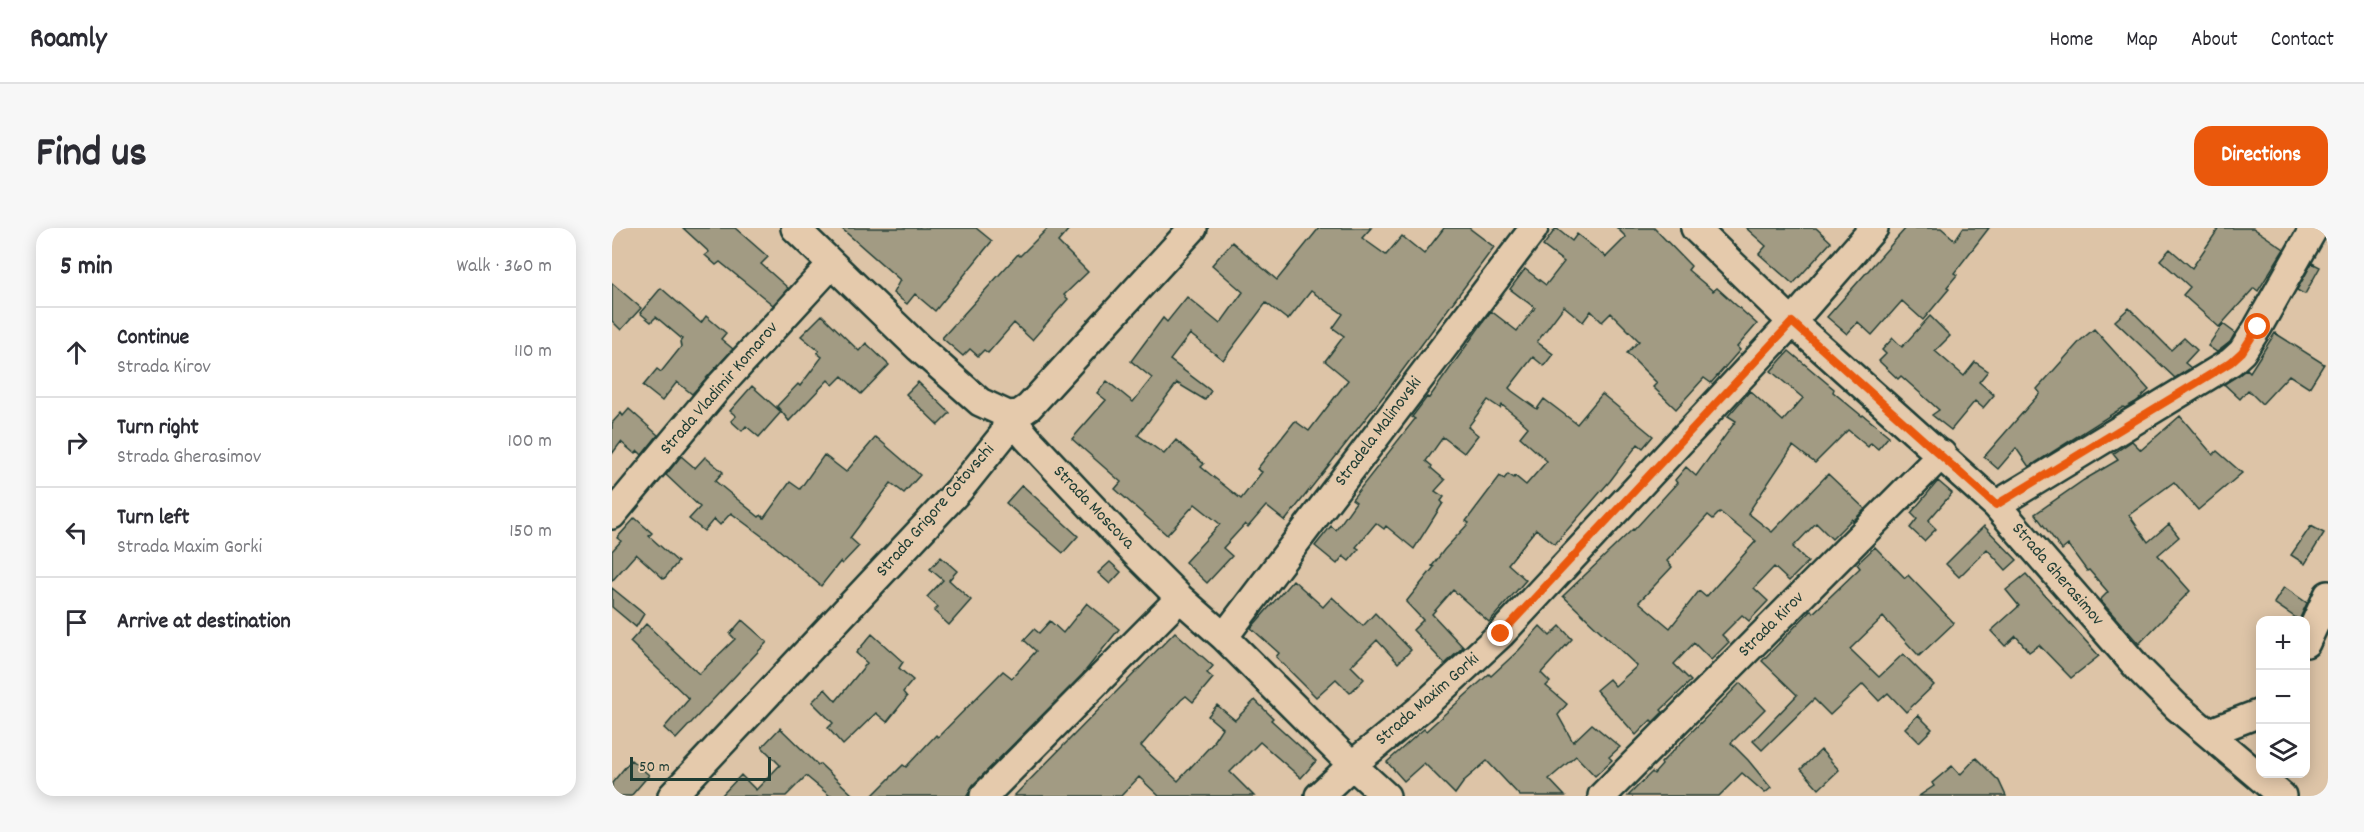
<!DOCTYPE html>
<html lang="en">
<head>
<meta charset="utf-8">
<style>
	:root { --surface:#fff; --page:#f7f7f7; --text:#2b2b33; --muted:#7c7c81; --line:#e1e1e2; --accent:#ea580c }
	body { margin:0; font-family:Dekko,sans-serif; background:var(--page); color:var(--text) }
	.controls { position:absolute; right:18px; bottom:18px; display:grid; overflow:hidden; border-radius:12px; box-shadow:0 3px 15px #0003 }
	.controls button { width:54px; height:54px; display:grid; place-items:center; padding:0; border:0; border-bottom:2px solid var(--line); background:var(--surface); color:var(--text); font:30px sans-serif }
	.scale { position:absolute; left:18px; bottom:15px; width:141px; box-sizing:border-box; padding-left:6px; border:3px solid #1f3d34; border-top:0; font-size:16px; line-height:21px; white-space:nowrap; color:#1f3d34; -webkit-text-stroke:4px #e5caac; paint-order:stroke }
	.stop { position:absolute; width:18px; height:18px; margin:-14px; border:4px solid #ea580c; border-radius:50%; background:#fff }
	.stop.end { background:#ea580c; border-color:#fff; box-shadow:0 2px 6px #0008 }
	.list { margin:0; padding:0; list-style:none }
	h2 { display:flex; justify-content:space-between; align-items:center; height:78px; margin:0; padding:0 24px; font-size:26px }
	h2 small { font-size:20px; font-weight:400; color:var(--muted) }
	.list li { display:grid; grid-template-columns:39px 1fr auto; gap:18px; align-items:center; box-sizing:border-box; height:90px; padding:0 24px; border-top:2px solid var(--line) }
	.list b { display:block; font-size:22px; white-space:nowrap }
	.list p { margin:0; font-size:20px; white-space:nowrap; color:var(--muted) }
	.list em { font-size:20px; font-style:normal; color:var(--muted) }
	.icon { flex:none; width:33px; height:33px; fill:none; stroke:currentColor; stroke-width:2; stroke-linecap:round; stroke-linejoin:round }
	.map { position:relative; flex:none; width:1716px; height:568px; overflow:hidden; border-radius:18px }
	header { display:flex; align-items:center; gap:36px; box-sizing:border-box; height:84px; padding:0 30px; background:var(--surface); border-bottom:2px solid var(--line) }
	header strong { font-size:28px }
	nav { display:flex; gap:33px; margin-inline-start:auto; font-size:21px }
	.intro { display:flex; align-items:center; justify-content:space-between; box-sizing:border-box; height:144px; padding:0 36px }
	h1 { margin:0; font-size:42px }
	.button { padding:15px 27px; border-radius:18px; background:var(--accent); color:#fff; font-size:21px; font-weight:700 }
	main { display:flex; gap:36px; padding:0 36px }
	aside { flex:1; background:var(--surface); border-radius:18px; box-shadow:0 3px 15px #0003 }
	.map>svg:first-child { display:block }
	.building { fill:#a29b83; stroke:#1f3d34; stroke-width:1.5; fill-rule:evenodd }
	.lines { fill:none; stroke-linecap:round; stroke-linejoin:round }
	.minor-casing { stroke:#1f3d34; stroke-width:32 }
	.minor { stroke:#e5caac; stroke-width:27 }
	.route { stroke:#ea580c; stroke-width:8 }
	.labels { text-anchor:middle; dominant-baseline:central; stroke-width:4.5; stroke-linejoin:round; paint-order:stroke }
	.street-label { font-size:18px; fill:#1f3d34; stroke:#e5caac }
</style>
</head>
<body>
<header>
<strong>Roamly</strong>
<nav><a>Home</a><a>Map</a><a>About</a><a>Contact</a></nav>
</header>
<div class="intro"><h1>Find us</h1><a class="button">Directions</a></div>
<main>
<aside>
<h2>5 min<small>Walk · 360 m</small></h2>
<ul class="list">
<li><svg class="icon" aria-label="ahead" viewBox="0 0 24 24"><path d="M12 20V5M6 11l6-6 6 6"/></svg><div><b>Continue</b><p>Strada Kirov</p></div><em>110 m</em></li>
<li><svg class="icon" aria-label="right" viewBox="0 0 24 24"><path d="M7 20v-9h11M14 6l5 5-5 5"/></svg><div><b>Turn right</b><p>Strada Gherasimov</p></div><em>100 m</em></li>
<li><svg class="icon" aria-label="left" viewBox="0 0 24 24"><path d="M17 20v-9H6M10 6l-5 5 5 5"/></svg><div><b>Turn left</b><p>Strada Maxim Gorki</p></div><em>150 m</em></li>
<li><svg class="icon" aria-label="arrive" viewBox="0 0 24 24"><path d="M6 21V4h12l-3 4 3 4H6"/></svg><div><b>Arrive at destination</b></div></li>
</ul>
</aside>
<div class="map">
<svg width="1716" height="568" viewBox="0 0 1716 568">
	<rect width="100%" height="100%" fill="#ddc4a7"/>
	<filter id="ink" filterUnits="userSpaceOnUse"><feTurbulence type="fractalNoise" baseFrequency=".0167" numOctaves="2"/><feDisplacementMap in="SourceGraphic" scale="12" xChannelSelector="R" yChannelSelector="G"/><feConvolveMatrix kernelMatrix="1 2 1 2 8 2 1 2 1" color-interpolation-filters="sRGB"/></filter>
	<g filter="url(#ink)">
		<!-- building -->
		<path class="building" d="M71,0h52l33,29 -7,7 27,24 -15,17 -53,-43 -4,3 -11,-10 4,-3z
			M229,0h135l16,13 -57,70 -20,-17 -8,10 -14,-11 7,-13z
			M436,0h22l-12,14 30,30 -24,23 4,4 -36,41 -18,-17 -26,30 -4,-3 -6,6 -8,-7 -7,7 -21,-18 76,-84 2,2z
			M707,0h52l-9,10 24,17 16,-19 22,18 20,-26h25l25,19 -109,147 -100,127 -19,-15 -18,21 -3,-3 -22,24 9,8 -25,27 -22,-21 35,-38 -25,-20 -28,31 -52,-46 6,-7 -49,-43 34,-39 -9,-7 10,-12 26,21 19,-24 -21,-17 32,-43 4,4 20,-25 33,27 23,-32 -31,-27 20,-23 45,38zM699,63l32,23 -10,14 11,8 -19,25 23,19 -39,51 -14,-10 -38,48 5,3 -21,27 -40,-32 3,-3 -28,-24 -12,14 -26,-19 39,-52 28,17 6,-9 -41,-31 20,-26 33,26 43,-57 22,17z
			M944,0l16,13 5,-7 29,23 20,-20 -9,-9h37l37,38 -3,4 25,21 4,-3 40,36 -20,23 3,3 -29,33 -7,-5 -28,31 -23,-22 4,-4 -30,-30 12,-12 -28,-28 -9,9 -11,-11 -8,11 -19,-16 -27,36 16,12 -9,12 -11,-9 -24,31 3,3 25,18 7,-10 33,25 25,-30 51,42 -10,12 -5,-4 -28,37 -55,63 -19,-15 -28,35 18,16 -37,42 -36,-32 -21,24 31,33 -18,17 -32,-34 10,-10 -17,-18 28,-35 -2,-1 12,-16 25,-27 -3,-2 34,-45 4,3 4,-5 6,4 1,-2 11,9 21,-24 -27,-24 8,-10 -11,-10 -15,-12 -2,3 -12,-8 -20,27 10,8 -14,18 -21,-16 -17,24 6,5 -1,2 14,12 -10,11 9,6 -3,4 2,2 -29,46 -28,-23 -2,3 -8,-6 -20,24 3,2 -10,12 -6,-5 -6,8 -22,-18 16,-20 5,4 20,-28 -4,-3 63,-80 -3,-2 15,-20 2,1 62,-87 26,20 18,-23 -25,-19 15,-20 21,16 18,-23 -21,-16z
			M1134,0h70l15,14 -38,42 -34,-30 7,-8z
			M1294,0h35l14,12 8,-12h26l-35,45 3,2 -10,12 2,2 -26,31 -21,-19 -30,34 -14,-13 -11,12 -20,-17z
			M1607,0h34l31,21 -26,42 -4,-3 -35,39 -36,-32 7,-8 -30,-27 10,-11 22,19z
			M1700,35l8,4 -15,27 -3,-1 -5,-3z
			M0,55l29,25 -20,22 -9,-9z
			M49,60l40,35 5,-7 20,17 -5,6 12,10 -41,45 -15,-12 -15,19 -19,-15 14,-17 4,3 20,-25 -1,-5 2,-3 -26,-22 -5,5 -11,-9z
			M1517,80l42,42 13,-12 13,12 -12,13 6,5 -16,10 -60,-57z
			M210,87l37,36 7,-8 23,22 -28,29 -19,-18 -9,9 -5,-5 -39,41 -12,-15 21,-22 2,2 22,-29 -5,-4 2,-2 -18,-15z
			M1318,88l20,20 -15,15 29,25 11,-14 13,9 -9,11 15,13 -11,13 -8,-7 -24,29 -19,-15 7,-5 -38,-34 -3,3 -19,-18 7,-7 -4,-4 11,-12 9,9z
			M1611,96l12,9 -5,9 -13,10 -9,-6z
			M1482,101l55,61 -13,12 -11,6 -2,-1 -94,60 -13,-19 -18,21 -14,-12 56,-64 -3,-4 44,-49z
			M1663,105l49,31 -15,24 -20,-13 -27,29 -14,-14 -8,9 -16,-15 23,-15 3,3z
			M1177,123l45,38 -1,3 29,24 1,-1 26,21 -11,13 -7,-6 -3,4 -20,-17 -33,33 -22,-17 -45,67 24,19 56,-58 37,35 -12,12 -1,-2 -20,20 -16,-16 -23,24 15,15 -19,19 -15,-14 -20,21 14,13 -19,20 -7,-6 -20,20 7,7 -18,18 -17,-17 -20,21 17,17 -30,29 2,2 -10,10 -2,-2 -15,15 -40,-45 13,-11 6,7 22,-20 -74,-70 70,-67 1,1 43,-47 -2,-3 11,-13 10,9 40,-55 -8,-5 22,-25 33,30 20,-23 -32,-27zM1108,284l36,29 -50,56 -7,-6 -29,37 -31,-26 33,-35 -5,-6 41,-46 5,4z
			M306,154l32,31 -12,12 -32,-31z
			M140,158l29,26 -22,25 -13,-11 -4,5 -11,-10 5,-5 -6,-5z
			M17,181l29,26 -16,20 -4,-4 -3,3 -14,-12 -9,12v-31l9,-10 2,3z
			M1568,188l33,39 4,-4 25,22 -44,37 -24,-28 -45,33 19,27 21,-18 10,13 -21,18 32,36 -51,53 -39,-44 8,-8 -19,-22 -2,1 -19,-26 -6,5 -27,-36 49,-34 34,-20 -5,-6 19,-13 9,9z
			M264,209l44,38 -16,18 -13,-10 -41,55 9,8 -17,18 -2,-2 -19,24 -51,-44 -39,-29 -11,12 -6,-6 -10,12 -15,-12 11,-12 -34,-32 15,-19 14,12 10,-11 18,15 -8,9 44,36 2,-2 3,3 26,-36 10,7 24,-34 22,17z
			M1326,253l14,12 -24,28 8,8 -12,12 -14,-13 7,-9 -6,-6z
			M410,257l56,51 -15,17 -57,-50z
			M23,290l17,15 -3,3 29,26 -14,17 -28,-25 -24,27v-30l9,-10 -4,-3z
			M1372,298l33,34 -11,10 -19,-21 -28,28 -13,-13z
			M1699,298l13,7 -19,31 -14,-9z
			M1263,319l30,31 3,-3 46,48 -35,33 -36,-39 -33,32 29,28 24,-23 31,31 -28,27 -18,-19 -9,8 -16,-17 -33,31 -16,-16 -52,51 -9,-9 44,-46 -35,-34 49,-51 2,3 47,-45 -3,-4z
			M329,329l16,14 -8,9 22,20 -22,25 -15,-14 4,-4 -11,-10 16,-17 -13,-11z
			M498,334l11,10 -11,12 -12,-11z
			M1414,346l73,82 -28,22 -32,-33 -10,7 -13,-16 -11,10 -14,-15 28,-25 -13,-16z
			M681,352l30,27 9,-10 31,29 12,-13 36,37 -13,13 -21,-23 -26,26 13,13 -14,14 -14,-14 -20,18 -40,-40 3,-4 -28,-25z
			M1672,359l23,16 -8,17 -25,-17z
			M0,360l32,26 -8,13 -24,-20z
			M475,375l32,26 -37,46 -109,110 -6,11h-95l31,-31 3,2 30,-32 2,2 65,-66 9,7 24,-27 -12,-11 10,-11 5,4 11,-12 13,12z
			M130,392l25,22 -91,97 -12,-11 25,-29 -59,-57 16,-18 53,50 36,-35 -5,-5z
			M928,398l10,10 10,-10 12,13 -31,34 9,9 -4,4 21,18 -9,11 15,27 19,-18 28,23 -11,10 3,3 -17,16 -19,-20 -27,23 16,17h-45l-33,-35 -22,19 -10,14 -31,-31 -20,18 -17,-19 31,-28 6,-5 2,2 63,-57 2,2 28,-26z
			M563,404l38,34 -6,7 6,5 -20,24 -7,-6 -5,4 -40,46 37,35 37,-40 -1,-1 8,-12 -14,-12 9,-11 18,15 20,-20 18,18 -2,2 45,41 -15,17 -41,-36 -30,30 24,24h-95l-20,-19 -18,19h-107z
			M260,406l31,28 -4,6 14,12 -10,12 4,5 -20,25 -11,-9 -33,32 -15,-17 5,-5 -21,-21 13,-13 11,12 31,-38 -11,-10z
			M1128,455l25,26 -34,34 17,17 23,28 -6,5 -23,-20 -23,23h-91l24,-24 2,2 8,-9 -1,-2z
			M1306,487l14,14 -13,13 -14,-14z
			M168,500l38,37 2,-1 34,32h-24l-24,-20 -20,20h-65l20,-21 15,15 24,-25 -18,-18z
			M1209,522l18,20 -20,19 -18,-20z
			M1364,530l23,23 7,15h-87l15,-10 -2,-3 20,-17 8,9z
			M19,532l18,15 -18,21h-19v-13z"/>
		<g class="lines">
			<!-- minor casing -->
			<g class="minor-casing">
				<path id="minor" d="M183,0l124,120 61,54 28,13 20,24 108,115 44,44 44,39 128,128 34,31
					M1083,0l97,94 204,183 142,163 39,39 105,89
					M396,187l11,-1 10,-7 164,-179
					M1384,277l235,-143 11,-10 16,-25 56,-99
					M0,287l105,-126 114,-124
					M612,409l310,-409
					M1694,415l22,-48
					M1596,505l52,-20
					M60,568l287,-306 45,-56 4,-19
					M372,568l196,-198
					M707,568l33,-31 67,-55 82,-76 291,-312 82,-94
					M990,568l340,-342"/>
			</g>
			<!-- minor -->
			<use href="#minor" class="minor"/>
		</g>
	</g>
	<g class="lines" filter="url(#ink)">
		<!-- route -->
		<path class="route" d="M889,406l291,-312 204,183 235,-143 11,-10 16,-25"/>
	</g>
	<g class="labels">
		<!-- street labels -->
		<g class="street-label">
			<text transform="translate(108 161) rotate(-49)">Strada Vladimir Komarov</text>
			<text transform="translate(767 204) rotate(-53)">Stradela Malinovski</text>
			<text transform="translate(481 280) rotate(46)">Strada Moscova</text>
			<text transform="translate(324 283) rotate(-49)">Strada Grigore Cotovschi</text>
			<text transform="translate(1445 347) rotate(49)">Strada Gherasimov</text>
			<text transform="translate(1160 397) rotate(-45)">Strada Kirov</text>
			<text transform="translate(816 472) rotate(-41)">Strada Maxim Gorki</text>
		</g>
	</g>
</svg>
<div class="controls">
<button>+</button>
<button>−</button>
<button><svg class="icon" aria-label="layers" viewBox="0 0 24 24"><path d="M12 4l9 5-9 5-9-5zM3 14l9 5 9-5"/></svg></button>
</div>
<div class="scale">50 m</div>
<div class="stop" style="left:1646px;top:99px"></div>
<div class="stop end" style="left:889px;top:406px"></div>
</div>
</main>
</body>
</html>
